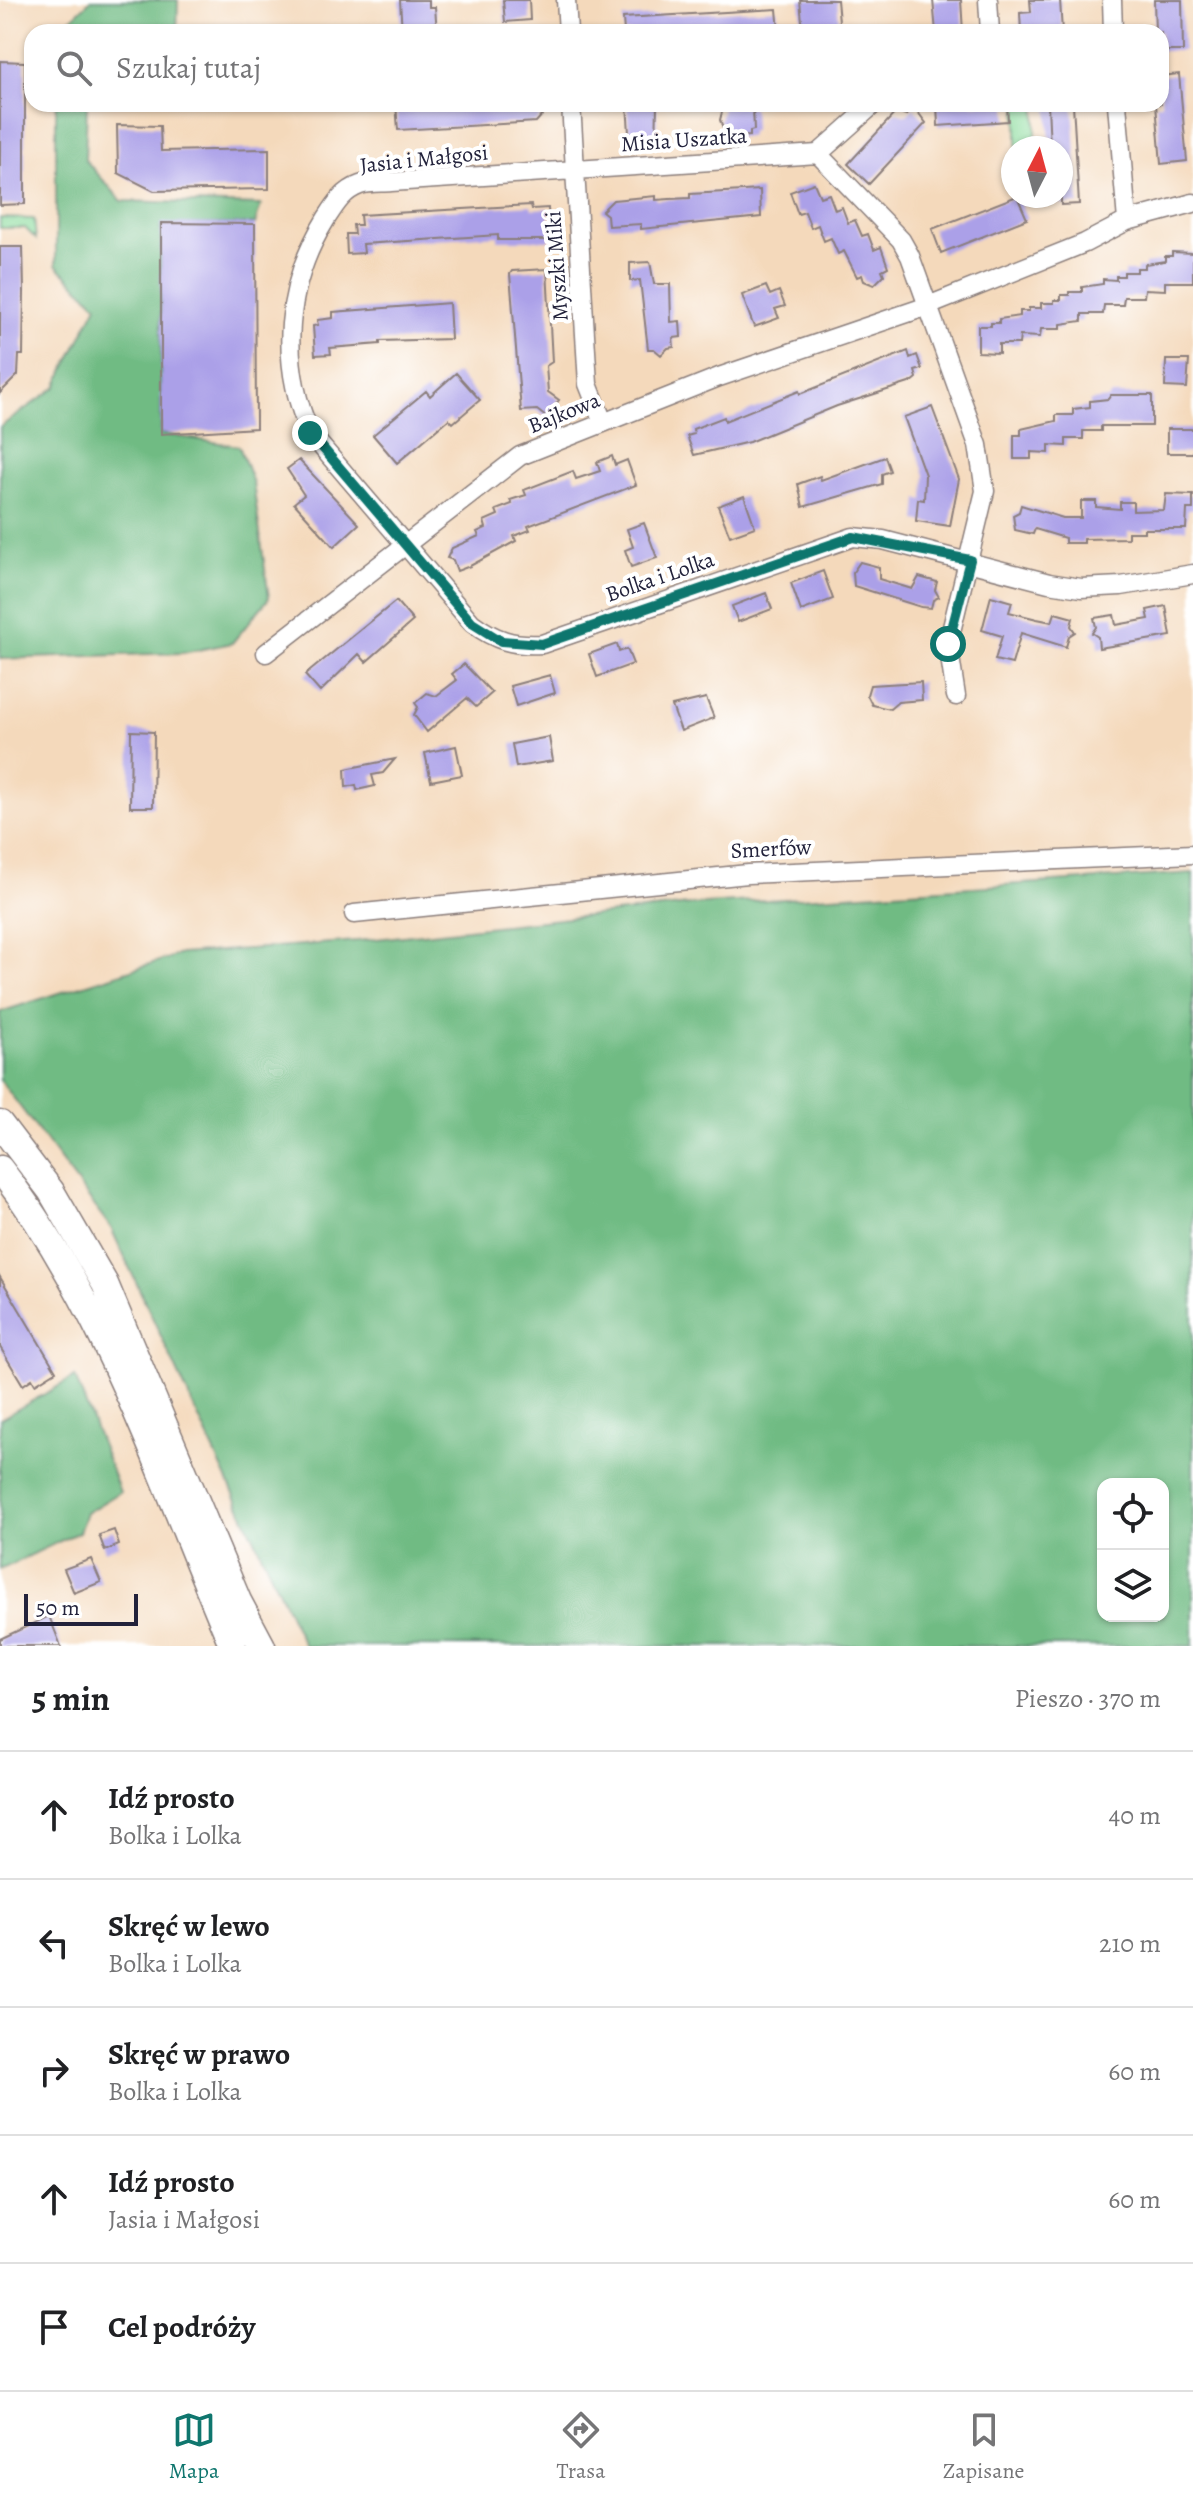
<!DOCTYPE html>
<html lang="pl">
<head>
<meta charset="utf-8">
<style>
	:root { --surface:#fff; --page:#f6f6f6; --text:#202124; --muted:#757577; --line:#e0e0e0; --accent:#0f766e }
	body { margin:0; font-family:Alegreya,serif; background:var(--page); color:var(--text) }
	.controls { position:absolute; right:24px; bottom:24px; display:grid; overflow:hidden; border-radius:16px; box-shadow:0 2px 6px #0004 }
	.controls button { width:72px; height:72px; display:grid; place-items:center; padding:0; border:0; border-bottom:2px solid var(--line); background:var(--surface); color:var(--text); font:40px sans-serif }
	.compass { position:absolute; left:1001px; top:136px; width:72px; height:72px; border-radius:50%; background:var(--surface); box-shadow:0 2px 6px #0004; rotate:6deg }
	.scale { position:absolute; left:24px; bottom:20px; width:114px; box-sizing:border-box; padding-left:8px; border:4px solid #22223b; border-top:0; font-size:22px; line-height:28px; white-space:nowrap; color:#22223b; -webkit-text-stroke:6px #fff; paint-order:stroke }
	.stop { position:absolute; width:24px; height:24px; margin:-18px; border:6px solid #0f766e; border-radius:50%; background:#fff }
	.stop.end { background:#0f766e; border-color:#fff; box-shadow:0 2px 8px #0008 }
	.list { margin:0; padding:0; list-style:none }
	h2 { display:flex; justify-content:space-between; align-items:center; height:104px; margin:0; padding:0 32px; font-size:34px }
	h2 small { font-size:26px; font-weight:400; color:var(--muted) }
	.list li { display:grid; grid-template-columns:52px 1fr auto; gap:24px; align-items:center; box-sizing:border-box; height:128px; padding:0 32px; border-top:2px solid var(--line) }
	.list b { display:block; font-size:30px; white-space:nowrap }
	.list p { margin:0; font-size:26px; white-space:nowrap; color:var(--muted) }
	.list em { font-size:26px; font-style:normal; color:var(--muted) }
	.icon { flex:none; width:44px; height:44px; fill:none; stroke:currentColor; stroke-width:2; stroke-linecap:round; stroke-linejoin:round }
	.map { position:relative; flex:none; width:1193px; height:1646px; overflow:hidden }
	.search { position:absolute; background:var(--surface); box-shadow:0 2px 6px #0004; left:24px; right:24px; top:24px; height:88px; display:flex; align-items:center; gap:20px; box-sizing:border-box; padding:0 28px; border-radius:24px; color:var(--muted); font-size:30px }
	.sheet { height:744px; background:var(--surface) }
	nav { display:flex; justify-content:space-around; align-items:center; box-sizing:border-box; height:112px; border-top:2px solid var(--line); background:var(--surface); font-size:22px; color:var(--muted) }
	nav a { display:grid; justify-items:center; gap:4px }
	nav .on { color:var(--accent) }
	.map>svg:first-child { display:block }
	.green { fill:#8adb9b; stroke:#567e6b; stroke-width:2 }
	.forest { fill:#6fbb83; stroke:#486e5f; stroke-width:2; fill-rule:evenodd }
	.building { fill:#aba0e8 }
	.lines { fill:none; stroke-linecap:round; stroke-linejoin:round }
	.street-casing { stroke:#8b7e7b; stroke-width:21 }
	.secondary-casing { stroke:#8b7e7b; stroke-width:29 }
	.street { stroke:#fff; stroke-width:18 }
	.secondary { stroke:#fff; stroke-width:26 }
	.route { stroke:#0f766e; stroke-width:10 }
	.labels { text-anchor:middle; dominant-baseline:central; stroke-width:8; stroke-linejoin:round; paint-order:stroke }
	.street-label { font-size:22px; fill:#22223b; stroke:#fff }
</style>
</head>
<body>
<div class="map">
<svg width="1193" height="1646" viewBox="0 0 1193 1646">
	<rect width="100%" height="100%" fill="#fff"/>
	<filter id="ink" filterUnits="userSpaceOnUse"><feTurbulence type="fractalNoise" baseFrequency=".0125" numOctaves="2"/><feDisplacementMap in="SourceGraphic" scale="16" xChannelSelector="R" yChannelSelector="G"/><feConvolveMatrix kernelMatrix="1 2 1 2 8 2 1 2 1" color-interpolation-filters="sRGB"/></filter>
	<filter id="wash" filterUnits="userSpaceOnUse"><feTurbulence type="fractalNoise" baseFrequency=".006" numOctaves="4" result="noise"/><feDisplacementMap in="SourceGraphic" scale="32" xChannelSelector="R" yChannelSelector="G"/><feGaussianBlur stdDeviation="1.8" result="paint"/><feColorMatrix in="noise" values="0 0 0 0 0 0 0 0 0 0 0 0 0 0 0 0 0 1.4 0 .05"/><feComposite in="paint" operator="in"/></filter>
	<g filter="url(#wash)">
		<rect width="100%" height="100%" fill="#f4d9bb"/>
		<!-- green -->
		<path class="green" d="M1017,106h19v42h-19z
			M0,218l34,1 2,20 -11,-11h-25z"/>
		<!-- forest -->
		<path class="forest" d="M91,0h87l-1,32h-120z
			M56,104h31l-2,56 37,41 139,4 -6,19h-94v210l78,12 14,37 16,115 -37,45 -49,10 -183,6v-232l56,-40 41,-82 -41,-40z
			M1193,873v773h-889l-193,-418 -111,-148v-68l181,-58 176,-13 332,-36zM1163,1484v132h-60v-132z
			M75,1377l45,115 -34,21 -7,19 -79,38v-151z"/>
		<g id="blocks">
			<!-- building -->
			<path class="building" d="M400,0h29v7h6l2,25h-35z
				M503,0h26l1,20 -25,2z
				M800,0h37l3,32h-37z
				M933,0h28l2,32h-27z
				M1030,0h30l2,32h-41l-1,-19 11,-1z
				M1154,0h28l1,51h-22v-19h-6z
				M777,9l2,23h-155l-1,-14z
				M0,61l25,1v142l-25,1z
				M1179,74l8,87 -26,3 -5,-60h5v-28z
				M396,104h148v9l-8,9 -138,8z
				M627,104h30l-1,41 -26,2z
				M724,104l29,3 1,23 -4,1v5l-24,2 -6,-18z
				M937,104h70l1,17 -70,5z
				M1048,104h25l6,100 -18,1v-57h-11z
				M914,107l12,16 -57,61 -21,-20 48,-52 11,3z
				M117,125l43,1 1,25 108,-2v40l-115,2 -36,-18z
				M814,183l6,14 9,-3 6,16 7,-3 6,16 7,-3 7,16 6,-2 6,16 7,-3 7,20 -6,3 2,5 -10,10 -10,-4 -2,-6 -5,2 -13,-26 -6,3 -7,-16 -7,3 -6,-16 -7,3 -6,-16 -7,2 -8,-22z
				M760,190l1,27 -120,12v-5l-33,2 -1,-11 -5,-4 11,-11 43,-4v4l14,-1 20,-1v-4z
				M1017,196l10,23 -86,34 -9,-24z
				M531,205l1,4 16,-1 2,32h-52v-5l-135,9 1,9 -17,1 -1,-20h8l-1,-9h8l-1,-10z
				M161,223l94,1 1,204 -95,6z
				M0,247h23l1,44 -1,64h-4l-1,20 -18,18z
				M1172,252l21,1v29h-28v8l-20,-1 -1,8h-20l-1,8h-19l-1,9h-21v7l-21,3v5h-20l-1,8 -20,-1 -1,8h-20v9l-21,-1v-26h13v-3h8v-4l21,-3v-5h9v-3h12v-5h13v-3h7v-5h8v-3h13v-5l21,-3v-5l13,1v-4h8v-4h13v-4h8v-4l20,-3v-5h7z
				M650,262l4,22h16l1,38 9,-1 1,16 -8,1 1,9 -6,1 -7,7 -7,-6h-6l-8,-69 -10,1v-18z
				M547,269l5,93 -6,4 2,26 11,8 -13,17 -9,-7 -16,1 -11,-137 2,-3z
				M766,286l4,9 9,-4 6,15 -10,3 4,9 -25,9 -12,-32z
				M449,303l2,36 -71,2v3l-50,4 1,6 -16,1 -2,-29 5,-1 -1,-5 16,-2v-6z
				M908,351l2,7 7,-3 5,14 -7,2 2,7 -5,4 -75,24 -88,36 -55,13 -7,-19 7,-2 -1,-5 31,-12 1,4 74,-30 1,3z
				M1166,360h23l-2,28 -22,-1z
				M456,373l24,27 -27,23 -4,-4 -52,44 -24,-28 53,-44 4,5z
				M1111,395h41v31h-51v5h-18v8h-17v7l-17,-1v8l-18,-1v7h-17v-24h7v-6l35,-8v-6h17v-6l17,-2v-6l18,-2z
				M932,407l27,72 -9,47 -34,-5 2,-22 6,1 1,-25 -21,-58z
				M1167,429h26v24h-26z
				M612,456l3,9 12,-5 9,25 -108,41 2,4 -16,6 2,5 -46,25 -13,5 -4,-11 -6,-2 5,-10 27,-12 -2,-4 9,-4 -2,-7 14,-6 -2,-5 16,-6 -2,-4 16,-5 -2,-5 49,-19 3,8 24,-8 -3,-9z
				M885,457l5,14 -8,3v10l-79,23 -5,-23 22,-8 1,4z
				M299,460l60,64 -25,23 -40,-44 10,-8 -17,-26z
				M1166,494l27,1v14h-6l-1,20h-42v3h-16v6l-44,1v4h-19v-5l-30,-9 -2,5 -18,-4 -2,-15 6,-3 2,-7 42,13h18v-17h15v6l24,2v-7h13v9l31,-1z
				M744,496l11,31 -25,9 -12,-30z
				M644,523l13,35 -26,9 -6,-17 8,-3 -6,-18z
				M860,562l19,5v12l33,10 7,-12 18,5 -2,8 4,7 -6,3 -2,8 -10,-1 -67,-21 -1,-14z
				M823,571l10,28 -32,12 -10,-28z
				M766,593l6,16 -34,13 -6,-16z
				M991,596l21,6 -3,10 28,7 15,3 3,-9 18,5 -2,8 4,6 -6,4 -3,11 -45,-14 -9,31 -17,-4 7,-24 -20,-6z
				M396,601l17,20 -47,41 -7,-8 -39,38 -15,-17z
				M1166,606l5,30 -72,12 -1,-11 -6,-4 4,-6 -2,-9 20,-3 2,10 33,-6 -2,-9z
				M617,644l2,8 8,-3 6,15 -36,13 -8,-23z
				M464,664l28,29 -16,14 -9,-9 -40,34 -13,-17 4,-8 -3,-4 12,-10 9,3 21,-16 -5,-6z
				M550,675l5,18 -39,13 -6,-20z
				M921,682l1,18 -24,2 -8,7 -18,-4 -5,-10 3,-10z
				M706,698l8,20 -33,13 -9,-25z
				M131,731l23,1 -1,75h-23z
				M549,737l4,24 -37,6 -4,-23z
				M456,746l6,29 -31,6 -6,-28z
				M395,759l-12,14 -11,2 3,11 -18,4 -1,-5 -10,2 -1,-18z
				M0,1277l56,94 -21,13 -3,-5 -9,6 -23,-38z
				M114,1530l5,15 -14,6 -6,-16z
				M91,1559l10,23 -27,11 -10,-24z
				M49,1616l12,30h-61v-7z"/>
		</g>
	</g>
	<g filter="url(#ink)">
		<use href="#blocks" fill-opacity="0" stroke="#8b7e7b" stroke-width="2"/>
		<g class="lines">
			<!-- street casing -->
			<g class="street-casing">
				<path id="street" d="M566,0l2,32
					M988,0l2,32
					M1112,0l1,32
					M571,104l17,280 15,38
					M874,104l-56,50 -427,28c-9,1 -22,0 -31,3 -17,6 -25,20 -34,34 -41,66 -47,142 -16,214l162,190c23,17 41,23 70,21l311,-107 30,3 166,43 32,5 40,-2 72,-12
					M1117,104l10,117
					M818,154l83,86 9,16 68,189 7,46 -37,153 8,52
					M266,653l254,-197 199,-79 209,-71 157,-63 42,-22 66,-18
					M354,914l394,-40 445,-20"/>
			</g>
			<!-- secondary casing -->
			<g class="secondary-casing">
				<path id="secondary" d="M0,1124l51,67 54,93 133,317 24,45
					M0,1169c109,141 163,315 233,477"/>
			</g>
			<!-- street -->
			<use href="#street" class="street"/>
			<!-- secondary -->
			<use href="#secondary" class="secondary"/>
		</g>
	</g>
	<g class="lines" filter="url(#ink)">
		<!-- route -->
		<path class="route" d="M310,433l162,190 29,18 41,3 311,-107 117,23 -22,84"/>
	</g>
	<g class="labels">
		<!-- street labels -->
		<g class="street-label">
			<text transform="translate(684 140) rotate(-4)">Misia Uszatka</text>
			<text transform="translate(424 159) rotate(-6)">Jasia i Małgosi</text>
			<text transform="translate(557 266) rotate(-94)">Myszki Miki</text>
			<text transform="translate(564 413) rotate(-22)">Bajkowa</text>
			<text transform="translate(660 577) rotate(-19)">Bolka i Lolka</text>
			<text transform="translate(771 849) rotate(-3)">Smerfów</text>
		</g>
	</g>
</svg>
<div class="controls">
<button><svg class="icon" aria-label="locate" viewBox="0 0 24 24"><circle cx="12" cy="12" r="6"/><path d="M12 2v4M12 18v4M2 12h4M18 12h4"/></svg></button>
<button><svg class="icon" aria-label="layers" viewBox="0 0 24 24"><path d="M12 4l9 5-9 5-9-5zM3 14l9 5 9-5"/></svg></button>
</div>
<svg class="compass" viewBox="-18 -18 36 36"><path d="M0-13l5 13h-10z" fill="#e53935"/><path d="M0 13l5-13h-10z" fill="#757577"/></svg>
<div class="scale">50 m</div>
<div class="stop" style="left:948px;top:644px"></div>
<div class="stop end" style="left:310px;top:433px"></div>
<div class="search"><svg class="icon" aria-label="search" viewBox="0 0 24 24"><circle cx="10" cy="10" r="6"/><path d="M15 15l6 6"/></svg>Szukaj tutaj</div>
</div>
<section class="sheet">
<h2>5 min<small>Pieszo · 370 m</small></h2>
<ul class="list">
<li><svg class="icon" aria-label="ahead" viewBox="0 0 24 24"><path d="M12 20V5M6 11l6-6 6 6"/></svg><div><b>Idź prosto</b><p>Bolka i Lolka</p></div><em>40 m</em></li>
<li><svg class="icon" aria-label="left" viewBox="0 0 24 24"><path d="M17 20v-9H6M10 6l-5 5 5 5"/></svg><div><b>Skręć w lewo</b><p>Bolka i Lolka</p></div><em>210 m</em></li>
<li><svg class="icon" aria-label="right" viewBox="0 0 24 24"><path d="M7 20v-9h11M14 6l5 5-5 5"/></svg><div><b>Skręć w prawo</b><p>Bolka i Lolka</p></div><em>60 m</em></li>
<li><svg class="icon" aria-label="ahead" viewBox="0 0 24 24"><path d="M12 20V5M6 11l6-6 6 6"/></svg><div><b>Idź prosto</b><p>Jasia i Małgosi</p></div><em>60 m</em></li>
<li><svg class="icon" aria-label="arrive" viewBox="0 0 24 24"><path d="M6 21V4h12l-3 4 3 4H6"/></svg><div><b>Cel podróży</b></div></li>
</ul>
</section>
<nav>
<a class="on"><svg class="icon" aria-label="map" viewBox="0 0 24 24"><path d="M3 6l6-2 6 2 6-2v14l-6 2-6-2-6 2zM9 4v14M15 6v14"/></svg>Mapa</a>
<a><svg class="icon" aria-label="directions" viewBox="0 0 24 24"><path d="M12 3l9 9-9 9-9-9zM9 14v-3h6M13 9l2 2-2 2"/></svg>Trasa</a>
<a><svg class="icon" aria-label="saved" viewBox="0 0 24 24"><path d="M7 4h10v16l-5-4-5 4z"/></svg>Zapisane</a>
</nav>
</body>
</html>
